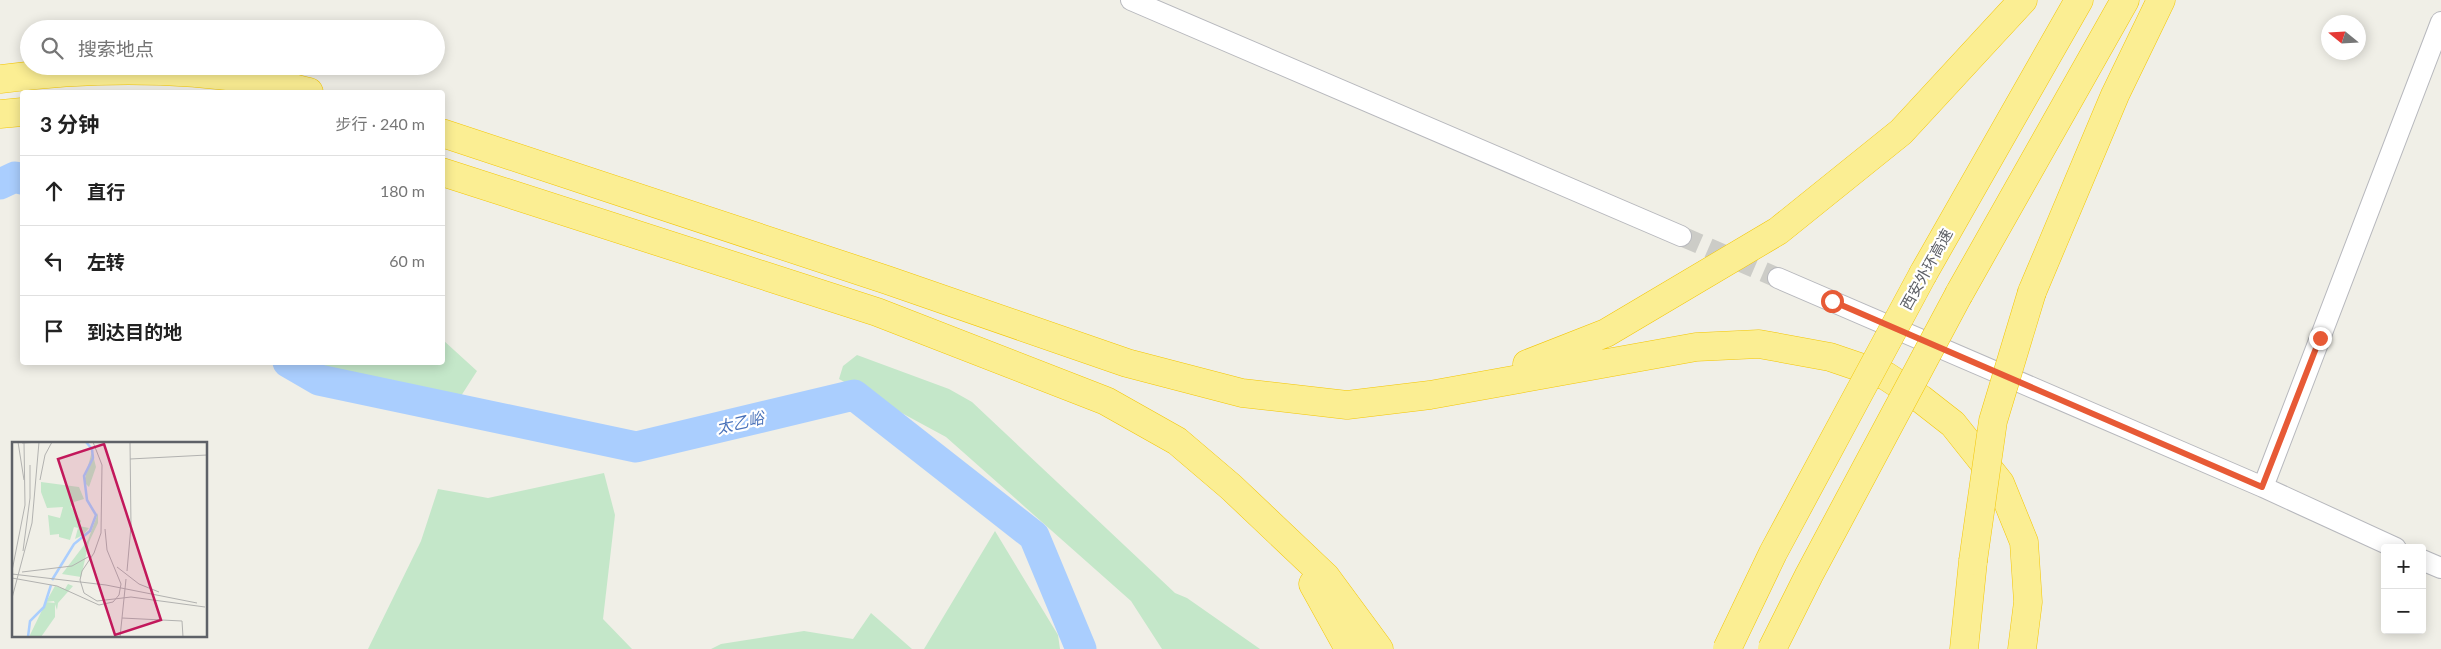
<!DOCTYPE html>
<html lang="zh">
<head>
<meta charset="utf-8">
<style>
	:root { --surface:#fff; --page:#f2f2f2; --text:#222; --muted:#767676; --line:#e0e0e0 }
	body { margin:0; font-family:Lato,"Noto Sans SC",sans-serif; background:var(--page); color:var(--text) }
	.controls { position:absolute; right:15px; bottom:15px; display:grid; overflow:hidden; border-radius:5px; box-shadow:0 2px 12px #0003 }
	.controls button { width:45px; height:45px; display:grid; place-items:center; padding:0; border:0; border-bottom:1px solid var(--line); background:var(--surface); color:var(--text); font:25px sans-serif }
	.compass { position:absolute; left:2321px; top:15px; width:45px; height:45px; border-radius:50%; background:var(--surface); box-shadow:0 2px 12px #0003; rotate:288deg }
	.stop { position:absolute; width:15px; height:15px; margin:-11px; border:4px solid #e75a36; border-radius:50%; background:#fff }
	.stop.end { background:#e75a36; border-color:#fff; box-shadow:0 1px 5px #0008 }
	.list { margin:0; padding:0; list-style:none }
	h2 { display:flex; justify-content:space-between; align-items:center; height:65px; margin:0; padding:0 20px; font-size:21px }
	h2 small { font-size:16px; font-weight:400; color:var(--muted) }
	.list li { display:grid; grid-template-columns:32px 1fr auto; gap:15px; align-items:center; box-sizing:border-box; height:70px; padding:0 20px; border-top:1px solid var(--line) }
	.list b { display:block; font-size:19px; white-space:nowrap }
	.list em { font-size:16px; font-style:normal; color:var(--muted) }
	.icon { flex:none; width:28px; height:28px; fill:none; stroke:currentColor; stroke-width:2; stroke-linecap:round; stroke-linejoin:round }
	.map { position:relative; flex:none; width:2441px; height:649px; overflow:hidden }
	.search { position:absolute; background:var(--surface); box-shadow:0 2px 12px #0003; left:20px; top:20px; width:425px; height:55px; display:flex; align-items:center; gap:12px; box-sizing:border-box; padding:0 18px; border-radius:28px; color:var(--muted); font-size:19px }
	.panel { position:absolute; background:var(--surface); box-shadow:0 2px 12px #0003; left:20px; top:90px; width:425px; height:275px; border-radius:5px }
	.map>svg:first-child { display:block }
	.green { fill:#c4e7c9 }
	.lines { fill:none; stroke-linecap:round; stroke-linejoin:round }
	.river { stroke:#aacefe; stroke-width:31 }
	.minor-tunnel { stroke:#ccccc7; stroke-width:20; stroke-dasharray:20 10; stroke-linecap:butt }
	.minor-casing { stroke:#b7b8bd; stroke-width:22 }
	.highway-casing { stroke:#f3c604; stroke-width:29 }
	.minor { stroke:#fff; stroke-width:20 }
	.highway { stroke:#fbee93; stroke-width:28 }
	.highway-bridge-casing { stroke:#f3c604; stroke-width:29; stroke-linecap:butt }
	.highway-bridge { stroke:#fbee93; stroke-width:28 }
	.route { stroke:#e75a36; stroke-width:6 }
	.labels { text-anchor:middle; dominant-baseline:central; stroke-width:4.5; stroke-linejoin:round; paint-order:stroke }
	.street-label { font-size:15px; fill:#5e6167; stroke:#fff }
	.water-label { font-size:16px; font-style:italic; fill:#4871b9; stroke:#fff }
	.inset-river { fill:none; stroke:#aacefe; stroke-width:2.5 }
	.inset-road { fill:none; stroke:#b2b2b0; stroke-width:1 }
	.view { fill:#c2185b; fill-opacity:0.15; stroke:#c2185b; stroke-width:2.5 }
	.inset-edge { fill:none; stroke:#5e6167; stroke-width:2.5 }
</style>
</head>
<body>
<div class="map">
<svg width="2441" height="649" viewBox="0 0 2441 649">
	<rect width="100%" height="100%" fill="#f0efe7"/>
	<!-- green -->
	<path class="green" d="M443,340l34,31 -32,50 -45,-9 -82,-49 124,-1z
		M857,355l92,34 23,13 203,191 12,5 73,51h-98l-31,-48 -185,-164 -107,-58 4,-13z
		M604,473l11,42 -12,104 29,30h-264l53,-108 17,-52 50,9z
		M995,531l63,104 2,14h-136z
		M871,613l41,36h-201l10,-5 83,-13 49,8z"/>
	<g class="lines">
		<!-- river -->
		<path class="river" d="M0,184l15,-7 7,2
			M288,362l31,18 317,67 218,-52 180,141 47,113"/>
		<!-- minor-tunnel -->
		<path class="minor-tunnel" d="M1681,236l97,42"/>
		<!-- minor casing -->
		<g class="minor-casing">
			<path id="minor" d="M1131,0l550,236
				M1778,278l485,209 178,-465
				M2263,487l133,61
				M2422,560l19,8"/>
		</g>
		<!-- highway casing -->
		<g class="highway-casing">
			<path id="highway" d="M0,79c85,-11 172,-12 256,1 18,2 35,8 53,12
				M0,114l22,-2
				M442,133l445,147 240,83 115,30 105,12 83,-10 266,-48 63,-3 71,13 56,19 35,23 32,25 47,59 24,59 4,60 -6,47
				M442,172l435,140 229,89 71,40 54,46 95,90 53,72
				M1923,274l156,-274
				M2032,292l83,-197 46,-95
				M1959,294l166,-294
				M1527,364l79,-31 172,-102 123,-99 122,-132
				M1313,584l36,65
				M1964,649l9,-88"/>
		</g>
		<!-- minor -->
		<use href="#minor" class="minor"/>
		<!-- highway -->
		<use href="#highway" class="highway"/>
		<!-- highway-bridge casing -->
		<g class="highway-bridge-casing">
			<path id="highway-bridge" d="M1973,561l20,-140 39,-129
				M1727,649l46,-96 150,-279
				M1772,649l37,-74 150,-281"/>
		</g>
		<!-- highway-bridge -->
		<use href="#highway-bridge" class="highway-bridge"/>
	</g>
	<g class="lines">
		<!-- route -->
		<path class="route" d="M1832,301l430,186 58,-149"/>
	</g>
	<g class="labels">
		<!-- street labels -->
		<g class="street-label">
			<text transform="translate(1926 269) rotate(-61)">西安外环高速</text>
		</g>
		<!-- water labels -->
		<g class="water-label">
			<text transform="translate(740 422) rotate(-13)">太乙峪</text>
		</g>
	</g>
	<!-- overview -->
	<g transform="translate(12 442)">
		<rect width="195" height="195" fill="#f0efe7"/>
		<path d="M80,9l4,16 -7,20 -5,-5zM29,40l38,5 5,12 -10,3 -3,5 10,14 -2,5 10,2 -6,7 -8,4 3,-11 -4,-1 -4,13 -11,-3v-3l-9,1 -2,-20 12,3 3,-11 -16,1 -6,-16zM86,71v10l-9,19 -8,35 -19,-3 26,-34zM56,142l5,2 -15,17 -1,7 -3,-9 -8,1 9,-16 10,3z" fill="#c4e7c9"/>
		<path d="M34,160l9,1v14l-14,20h-12z" fill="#c4e7c9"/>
		<path class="inset-river" d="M40,138l22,-36 16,-13 6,-16 -9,-15 -3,-24 9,-18 -1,-9 -6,-7M16,195l2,-16 14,-14 7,-22"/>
		<path class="inset-road" d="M6,0l6,38M81,0l9,23 -1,68 -7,20 -12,18 -2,9 4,13 13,8 34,-4 74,10M10,1l19,-1M118,17l77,-4M28,38l5,-25 7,-13M11,109l7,-53v-33M105,125l22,17 20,8M0,129l13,-66 -1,-63M115,129l4,-45 -1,-84M10,130l50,-6 16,-9M0,132l94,11 91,18M0,136l45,8 42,19 14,-3 6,-7 2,-11 -14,-34 -2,-21M114,137l-4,39 60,3 1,16M0,156l20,-75 7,-81M108,195l2,-19"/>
		<path class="view" d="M92,2l57,176 -46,15 -57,-176z"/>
		<rect width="195" height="195" class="inset-edge"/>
	</g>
</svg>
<div class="controls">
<button>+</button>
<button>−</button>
</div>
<svg class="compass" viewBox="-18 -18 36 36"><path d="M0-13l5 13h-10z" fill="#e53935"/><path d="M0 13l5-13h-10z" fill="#767676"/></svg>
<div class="stop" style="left:1832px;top:301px"></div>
<div class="stop end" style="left:2320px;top:338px"></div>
<div class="search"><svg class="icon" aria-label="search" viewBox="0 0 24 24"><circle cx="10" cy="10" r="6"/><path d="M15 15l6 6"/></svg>搜索地点</div>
<section class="panel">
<h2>3 分钟<small>步行 · 240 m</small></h2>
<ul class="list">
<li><svg class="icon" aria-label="ahead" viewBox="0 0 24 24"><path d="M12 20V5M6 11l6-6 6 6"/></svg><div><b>直行</b></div><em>180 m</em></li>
<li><svg class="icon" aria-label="left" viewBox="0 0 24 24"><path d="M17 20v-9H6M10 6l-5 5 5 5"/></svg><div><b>左转</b></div><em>60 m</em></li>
<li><svg class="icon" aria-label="arrive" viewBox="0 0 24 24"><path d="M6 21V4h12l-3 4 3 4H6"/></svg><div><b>到达目的地</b></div></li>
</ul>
</section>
</div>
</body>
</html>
